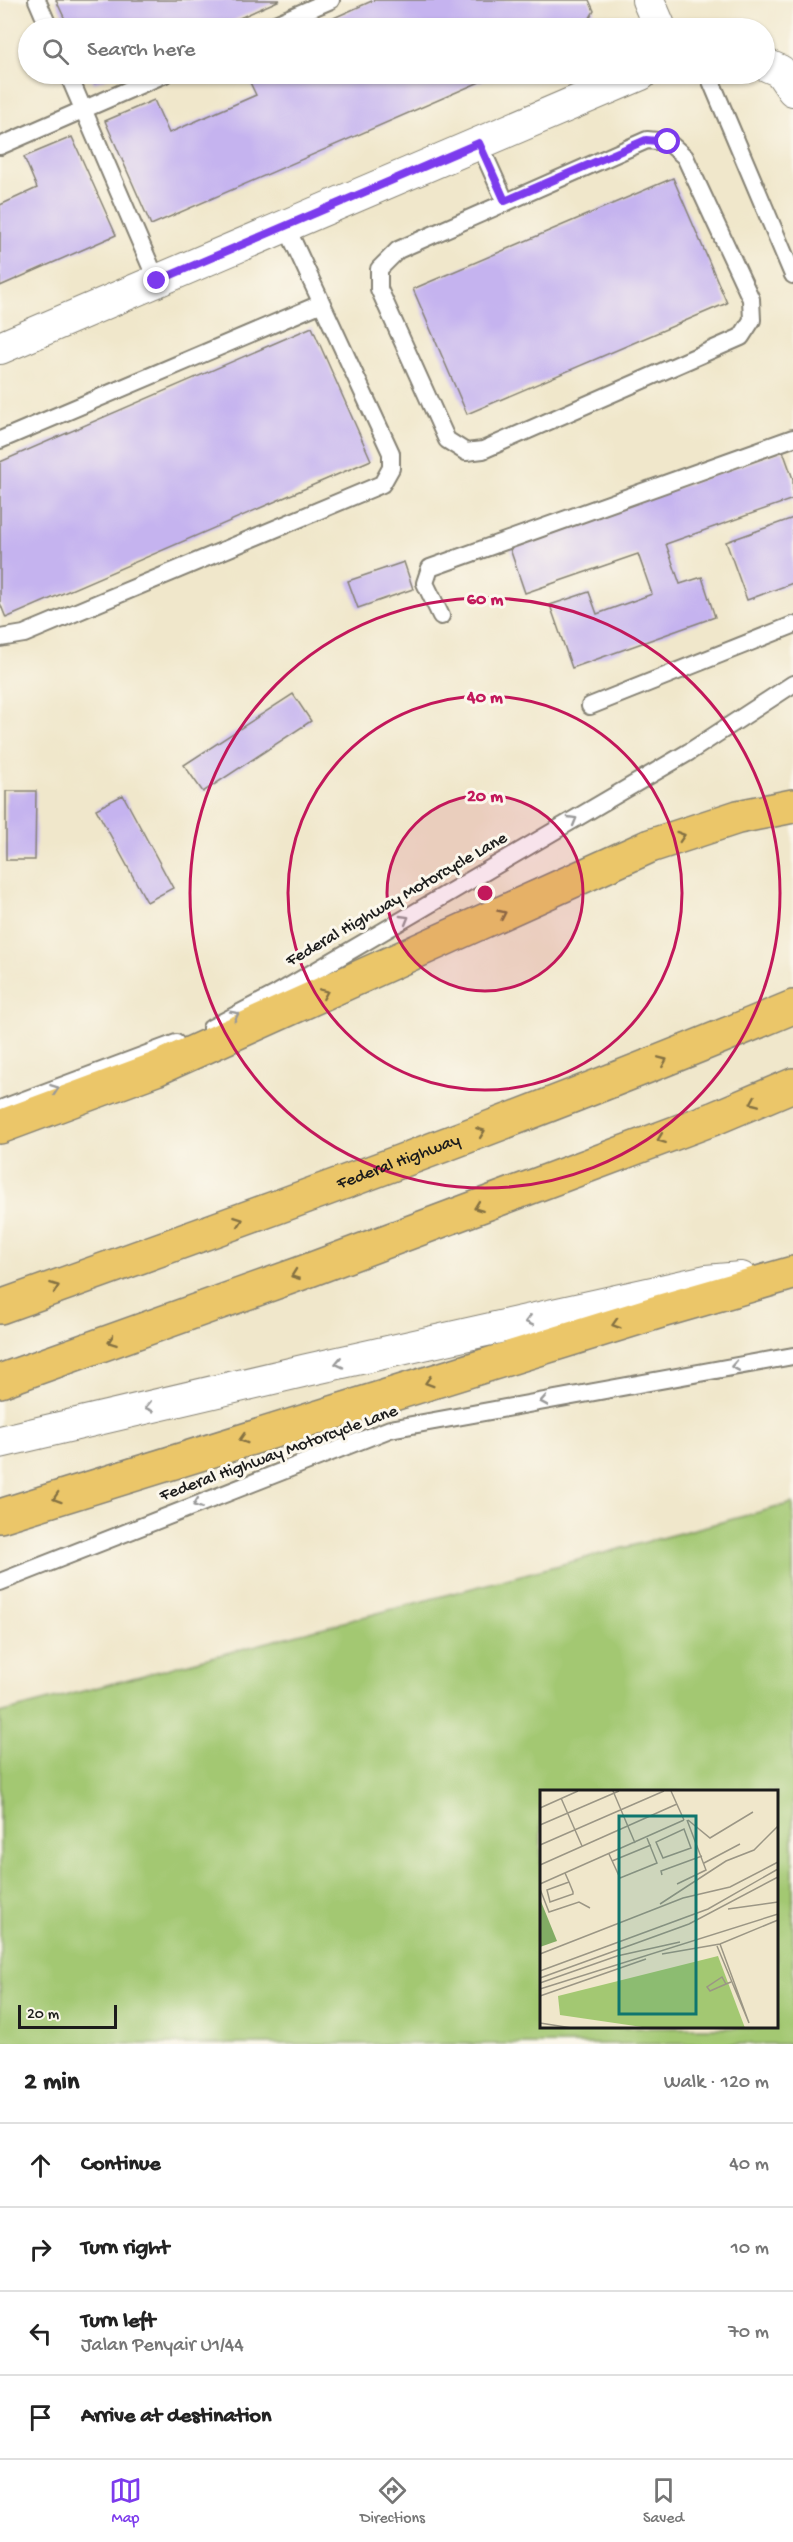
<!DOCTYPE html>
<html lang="en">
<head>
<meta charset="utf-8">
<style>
	:root { --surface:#fff; --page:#f2f2f2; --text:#222; --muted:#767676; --line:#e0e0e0; --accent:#7c3aed }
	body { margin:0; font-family:"Gochi Hand",sans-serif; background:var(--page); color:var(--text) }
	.scale { position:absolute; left:18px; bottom:15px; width:99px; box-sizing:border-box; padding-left:6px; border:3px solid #1c1c1c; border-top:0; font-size:16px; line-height:21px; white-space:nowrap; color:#1c1c1c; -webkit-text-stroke:4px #fbf7ec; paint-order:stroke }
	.stop { position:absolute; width:18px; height:18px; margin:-14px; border:4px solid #7c3aed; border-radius:50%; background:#fff }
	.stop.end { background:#7c3aed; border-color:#fff; box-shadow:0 2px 6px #0008 }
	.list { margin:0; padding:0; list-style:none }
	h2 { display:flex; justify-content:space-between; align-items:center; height:78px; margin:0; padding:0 24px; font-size:26px }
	h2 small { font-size:20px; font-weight:400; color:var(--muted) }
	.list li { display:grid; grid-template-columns:39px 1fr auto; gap:18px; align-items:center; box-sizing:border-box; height:84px; padding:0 24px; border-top:2px solid var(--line) }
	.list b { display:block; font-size:22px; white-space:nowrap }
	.list p { margin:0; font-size:20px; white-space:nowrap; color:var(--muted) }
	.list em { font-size:20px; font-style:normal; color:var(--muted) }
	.icon { flex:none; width:33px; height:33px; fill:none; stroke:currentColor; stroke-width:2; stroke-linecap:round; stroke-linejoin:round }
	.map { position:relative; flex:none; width:793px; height:2044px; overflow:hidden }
	.search { position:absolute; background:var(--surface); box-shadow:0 2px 4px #0004; left:18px; right:18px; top:18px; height:66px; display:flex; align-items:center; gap:15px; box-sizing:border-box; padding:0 21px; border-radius:33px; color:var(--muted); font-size:22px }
	.sheet { height:414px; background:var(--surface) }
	nav { display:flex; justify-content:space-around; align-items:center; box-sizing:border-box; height:84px; border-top:2px solid var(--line); background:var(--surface); font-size:16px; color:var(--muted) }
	nav a { display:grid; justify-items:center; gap:3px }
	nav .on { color:var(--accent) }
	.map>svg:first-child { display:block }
	.green { fill:#a3c872; stroke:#607247; stroke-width:1.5; fill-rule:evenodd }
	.building { fill:#c5b3ef }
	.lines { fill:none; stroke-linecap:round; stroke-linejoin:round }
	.lane-casing { stroke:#868274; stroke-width:20 }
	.street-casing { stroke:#868274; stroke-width:34 }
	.highway-casing { stroke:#868274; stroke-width:36 }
	.lane { stroke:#fff; stroke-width:16 }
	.street { stroke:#fff; stroke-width:32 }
	.highway { stroke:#ebc669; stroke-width:33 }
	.oneway { stroke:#999 }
	.oneway2 { stroke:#847142 }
	.route { stroke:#7c3aed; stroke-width:8 }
	.ring { fill:none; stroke:#c2185b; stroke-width:3 }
	.labels { text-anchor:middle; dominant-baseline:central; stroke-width:6; stroke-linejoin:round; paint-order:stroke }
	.street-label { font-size:18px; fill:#1c1c1c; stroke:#fbf7ec }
	.inset-road { fill:none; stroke:#9b9685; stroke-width:1.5 }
	.view { fill:#0f766e; fill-opacity:0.15; stroke:#0f766e; stroke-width:3 }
	.inset-edge { fill:none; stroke:#1c1c1c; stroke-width:3 }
	.centre { fill:#c2185b; stroke:#fbf7ec; stroke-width:3 }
	.ring-label { font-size:18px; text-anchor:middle; font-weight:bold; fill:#c2185b; stroke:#fbf7ec; stroke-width:6; stroke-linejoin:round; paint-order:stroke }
</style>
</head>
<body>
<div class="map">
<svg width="793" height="2044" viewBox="0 0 793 2044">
	<rect width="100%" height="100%" fill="#fbf7ec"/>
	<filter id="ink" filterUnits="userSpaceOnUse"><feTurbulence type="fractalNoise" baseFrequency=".0167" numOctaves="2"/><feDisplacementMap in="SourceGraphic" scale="12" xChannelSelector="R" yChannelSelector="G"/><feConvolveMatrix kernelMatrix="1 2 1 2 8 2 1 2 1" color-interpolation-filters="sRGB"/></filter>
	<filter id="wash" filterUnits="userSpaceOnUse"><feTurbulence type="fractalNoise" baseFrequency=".008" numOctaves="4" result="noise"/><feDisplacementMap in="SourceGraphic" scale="24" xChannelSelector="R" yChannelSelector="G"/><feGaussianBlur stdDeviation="1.35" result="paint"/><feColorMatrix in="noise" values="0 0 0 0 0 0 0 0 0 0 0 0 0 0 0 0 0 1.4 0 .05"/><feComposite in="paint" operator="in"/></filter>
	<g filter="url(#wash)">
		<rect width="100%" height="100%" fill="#f0e7cb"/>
		<!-- green -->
		<path class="green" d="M793,1503v541h-793v-331zM541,1792h235v236h-235z"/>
		<g id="blocks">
			<!-- building -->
			<path class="building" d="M56,0h224l-63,28h-148z
				M374,0h215l5,11 -10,17h-265l-1,-3z
				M89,74h27l-22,9z
				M246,74h35l2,5 13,-5h202l-347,151 -46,-104 49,-21 15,33 87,-38z
				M72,137l44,98 -116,51v-81l37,-17 -13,-31z
				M673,178l54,125 -260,111 -54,-125z
				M312,327l59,133 -365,158 -6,-15v-141z
				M783,451l10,28v20l-127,45 14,40 22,-7 13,40 -143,51 -22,-63 39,-13 8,22 55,-20 -14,-40 -113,39 -16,-47z
				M793,518v65l-46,17 -21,-58z
				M404,562l9,27 -55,19 -10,-27z
				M293,694l18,27 -108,71 -19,-27z
				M6,791h30l-1,69h-29z
				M123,795l50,93 -26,14 -51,-93z"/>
		</g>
	</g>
	<g filter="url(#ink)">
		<use href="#blocks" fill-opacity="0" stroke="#868274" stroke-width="1.5"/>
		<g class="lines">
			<!-- lane casing -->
			<g class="lane-casing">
				<path id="lane" d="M37,0l12,28
					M266,28l65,-28
					M68,74l89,207
					M708,74l85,201
					M647,140l21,2 17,15 66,142 1,21 -11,17 -258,113 -17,2 -19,-12 -68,-151v-20l19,-19z
					M479,143l26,58
					M0,146l165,-72
					M0,440l320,-136
					M441,616l-16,-33 5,-15 363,-130
					M0,638l24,-4 358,-150 9,-16v-15l-105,-227
					M590,706l203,-81
					M211,1028l67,-35 411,-241 104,-68
					M0,1109l176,-66
					M0,1582l390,-153 403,-73"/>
			</g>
			<!-- street casing -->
			<g class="street-casing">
				<path id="street" d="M648,0l12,28
					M764,64l16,7 13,19
					M0,348l641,-274
					M0,1442l307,-72 399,-89 35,-3"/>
			</g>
			<!-- highway casing -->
			<g class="highway-casing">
				<g id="highway">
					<path d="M0,1127l156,-58 494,-223 88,-29 55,-11"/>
					<path id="s1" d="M0,1307c266,-95 532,-191 793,-300"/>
					<path d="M0,1381l299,-107 416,-156 78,-33"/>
					<path d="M0,1516l661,-205 132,-38"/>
				</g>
			</g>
			<!-- lane -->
			<use href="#lane" class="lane"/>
			<!-- street -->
			<use href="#street" class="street"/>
			<!-- highway -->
			<use href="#highway" class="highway"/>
		</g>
		<!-- one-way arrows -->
		<defs><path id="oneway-chevron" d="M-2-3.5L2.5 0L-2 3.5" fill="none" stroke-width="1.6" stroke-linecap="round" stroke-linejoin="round" transform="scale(1.5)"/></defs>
		<g class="oneway">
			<use href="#oneway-chevron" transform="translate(573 820) rotate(-30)"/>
			<use href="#oneway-chevron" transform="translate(405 919) rotate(-30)"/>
			<use href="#oneway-chevron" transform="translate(235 1015) rotate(-27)"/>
			<use href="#oneway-chevron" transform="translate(55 1089) rotate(-20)"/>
			<use href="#oneway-chevron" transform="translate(529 1321) rotate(167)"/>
			<use href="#oneway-chevron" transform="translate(339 1363) rotate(167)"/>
			<use href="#oneway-chevron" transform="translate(735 1366) rotate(170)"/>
			<use href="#oneway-chevron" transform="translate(544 1401) rotate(170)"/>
			<use href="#oneway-chevron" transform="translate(149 1407) rotate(167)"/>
			<use href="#oneway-chevron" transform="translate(197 1504) rotate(159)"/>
		</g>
		<g class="oneway2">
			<use href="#oneway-chevron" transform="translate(681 836) rotate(-18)"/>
			<use href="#oneway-chevron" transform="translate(502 914) rotate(-25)"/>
			<use href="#oneway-chevron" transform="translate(324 993) rotate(-23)"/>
			<use href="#oneway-chevron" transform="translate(663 1061) rotate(-23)"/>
			<use href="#oneway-chevron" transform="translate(754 1102) rotate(157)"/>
			<use href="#oneway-chevron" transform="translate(481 1132) rotate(-21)"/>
			<use href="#oneway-chevron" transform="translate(661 1139) rotate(159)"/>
			<use href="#oneway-chevron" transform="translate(478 1207) rotate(159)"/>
			<use href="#oneway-chevron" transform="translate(239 1221) rotate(-20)"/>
			<use href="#oneway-chevron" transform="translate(295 1275) rotate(160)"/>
			<use href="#oneway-chevron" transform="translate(55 1287) rotate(-20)"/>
			<use href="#oneway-chevron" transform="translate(616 1324) rotate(163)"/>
			<use href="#oneway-chevron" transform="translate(112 1341) rotate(160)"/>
			<use href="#oneway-chevron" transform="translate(429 1382) rotate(163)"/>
			<use href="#oneway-chevron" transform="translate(243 1439) rotate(163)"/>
			<use href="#oneway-chevron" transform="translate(57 1498) rotate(162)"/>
		</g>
	</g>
	<g class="lines" filter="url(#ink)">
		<!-- route -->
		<path class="route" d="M157,281l322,-138 26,58 141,-61 22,2"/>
	</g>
	<!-- distance rings -->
	<circle cx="485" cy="893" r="98" fill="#c2185b" fill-opacity=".12"/>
	<g class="ring">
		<circle cx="485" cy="893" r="98"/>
		<circle cx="485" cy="893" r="197"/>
		<circle cx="485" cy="893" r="295"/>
	</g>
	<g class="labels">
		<!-- street labels -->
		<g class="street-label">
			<text transform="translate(397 900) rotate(-30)">Federal Highway Motorcycle Lane</text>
			<text stroke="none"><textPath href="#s1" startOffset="424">Federal Highway</textPath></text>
			<text transform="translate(279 1454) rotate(-20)">Federal Highway Motorcycle Lane</text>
		</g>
	</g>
	<!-- overview -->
	<g transform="translate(540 1790)">
		<rect width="238" height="238" fill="#f0e7cb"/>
		<path d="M178,166l27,72h-96l-89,-13 -2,-19z" fill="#a3c872"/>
		<path d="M0,109l17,42 -17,6z" fill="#82ac64"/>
		<path class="inset-road" d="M73,1l22,52M131,1l13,29M21,8l21,48M0,18l38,-17M148,30l22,18 43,-26M0,35l79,-34M144,39l7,19 -28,10 -7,-16zM0,55l124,-54M69,64l11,24 37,-15 -10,-25M72,71l39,-16M164,73l36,-19M0,75l137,-61M25,83l4,9 4,10v2l-23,8 -3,-12 22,-8M122,85l-1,-4 41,-15M0,94l144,-64M137,94l29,-14 -19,-50M0,99l9,23 30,-10 11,6M120,114l66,-43 28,-11 24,-24M188,119l50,-7M177,156l32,77 -29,-79M0,164l143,-56 47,-11 48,-25M122,164l58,-10 58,-24M0,181l168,-62 70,-40M0,188l149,-54 89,-47M0,193l77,-27 63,-14M186,194l-4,-7 -15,10 3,4 16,-7 5,-2M0,199l238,-75M0,206l106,-37M0,233l32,5"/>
		<path class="view" d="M79,26h77v198h-77z"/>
		<rect width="238" height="238" class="inset-edge"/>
	</g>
	<circle cx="485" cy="893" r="9" class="centre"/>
	<g class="ring-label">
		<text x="485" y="604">60 m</text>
		<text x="485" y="702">40 m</text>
		<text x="485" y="801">20 m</text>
	</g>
</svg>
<div class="scale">20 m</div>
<div class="stop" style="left:668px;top:142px"></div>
<div class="stop end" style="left:157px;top:281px"></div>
<div class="search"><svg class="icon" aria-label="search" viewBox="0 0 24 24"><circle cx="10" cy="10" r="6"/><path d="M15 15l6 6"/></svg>Search here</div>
</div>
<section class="sheet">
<h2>2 min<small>Walk · 120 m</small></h2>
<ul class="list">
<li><svg class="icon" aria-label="ahead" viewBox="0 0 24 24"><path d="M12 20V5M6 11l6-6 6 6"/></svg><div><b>Continue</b></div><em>40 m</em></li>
<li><svg class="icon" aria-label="right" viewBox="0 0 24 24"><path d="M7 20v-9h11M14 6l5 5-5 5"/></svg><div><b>Turn right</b></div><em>10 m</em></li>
<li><svg class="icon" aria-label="left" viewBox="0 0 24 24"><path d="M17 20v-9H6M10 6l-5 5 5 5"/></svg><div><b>Turn left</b><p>Jalan Penyair U1/44</p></div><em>70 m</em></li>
<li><svg class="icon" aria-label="arrive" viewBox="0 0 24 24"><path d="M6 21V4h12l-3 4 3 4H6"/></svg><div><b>Arrive at destination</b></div></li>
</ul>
</section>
<nav>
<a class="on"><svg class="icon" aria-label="map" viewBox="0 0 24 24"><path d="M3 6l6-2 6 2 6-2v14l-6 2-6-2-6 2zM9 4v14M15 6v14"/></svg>Map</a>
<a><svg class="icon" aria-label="directions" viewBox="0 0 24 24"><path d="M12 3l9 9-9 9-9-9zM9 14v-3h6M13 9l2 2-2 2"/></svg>Directions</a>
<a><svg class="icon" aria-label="saved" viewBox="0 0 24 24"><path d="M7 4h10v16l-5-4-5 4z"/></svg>Saved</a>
</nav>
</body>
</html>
